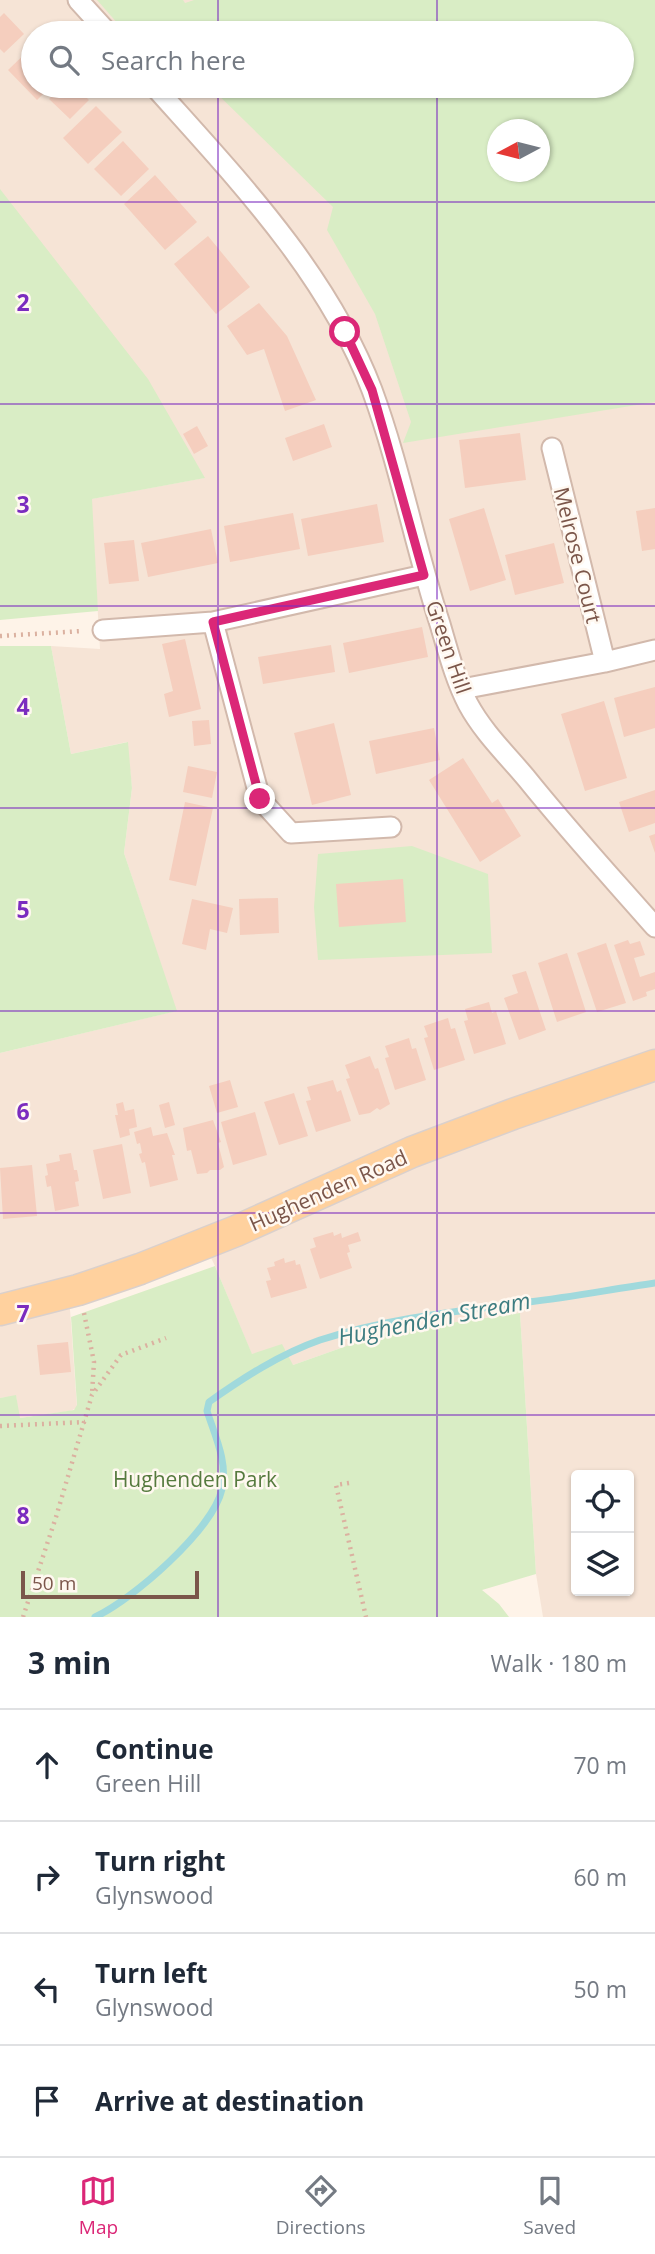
<!DOCTYPE html>
<html lang="en">
<head>
<meta charset="utf-8">
<style>
	:root { --surface:#fff; --page:#f6f6f7; --text:#1f2937; --muted:#747a83; --line:#e0e1e3; --accent:#db2777 }
	body { margin:0; font-family:"Open Sans",sans-serif; background:var(--page); color:var(--text) }
	.controls { position:absolute; right:21px; bottom:21px; display:grid; overflow:hidden; border-radius:7px; box-shadow:0 2px 5px #0004 }
	.controls button { width:63px; height:63px; display:grid; place-items:center; padding:0; border:0; border-bottom:2px solid var(--line); background:var(--surface); color:var(--text); font:35px sans-serif }
	.compass { position:absolute; left:487px; top:119px; width:63px; height:63px; border-radius:50%; background:var(--surface); box-shadow:0 2px 5px #0004; rotate:263deg }
	.scale { position:absolute; left:21px; bottom:18px; width:178px; box-sizing:border-box; padding-left:7px; border:4px solid #7b564a; border-top:0; font-size:19px; line-height:24px; white-space:nowrap; color:#7b564a; -webkit-text-stroke:5px #fff8f0; paint-order:stroke }
	.stop { position:absolute; width:21px; height:21px; margin:-16px; border:5px solid #db2777; border-radius:50%; background:#fff }
	.stop.end { background:#db2777; border-color:#fff; box-shadow:0 2px 7px #0008 }
	.list { margin:0; padding:0; list-style:none }
	h2 { display:flex; justify-content:space-between; align-items:center; height:91px; margin:0; padding:0 28px; font-size:30px }
	h2 small { font-size:23px; font-weight:400; color:var(--muted) }
	.list li { display:grid; grid-template-columns:46px 1fr auto; gap:21px; align-items:center; box-sizing:border-box; height:112px; padding:0 28px; border-top:2px solid var(--line) }
	.list b { display:block; font-size:26px; white-space:nowrap }
	.list p { margin:0; font-size:23px; white-space:nowrap; color:var(--muted) }
	.list em { font-size:23px; font-style:normal; color:var(--muted) }
	.icon { flex:none; width:38px; height:38px; fill:none; stroke:currentColor; stroke-width:2; stroke-linecap:round; stroke-linejoin:round }
	.map { position:relative; flex:none; width:655px; height:1617px; overflow:hidden }
	.search { position:absolute; background:var(--surface); box-shadow:0 2px 5px #0004; left:21px; right:21px; top:21px; height:77px; display:flex; align-items:center; gap:18px; box-sizing:border-box; padding:0 24px; border-radius:38px; color:var(--muted); font-size:26px }
	.sheet { height:539px; background:var(--surface) }
	nav { display:flex; justify-content:space-around; align-items:center; box-sizing:border-box; height:98px; border-top:2px solid var(--line); background:var(--surface); font-size:19px; color:var(--muted) }
	nav a { display:grid; justify-items:center; gap:4px }
	nav .on { color:var(--accent) }
	.map>svg:first-child { display:block }
	.residential { fill:#f6e4d6; fill-rule:evenodd }
	.green { fill:#d9edc5; fill-rule:evenodd }
	.lines { fill:none; stroke-linecap:round; stroke-linejoin:round }
	.stream { stroke:#a0d9dc; stroke-width:7 }
	.building { fill:#f5cebe }
	.street-casing { stroke:#d2b9ac; stroke-width:23 }
	.primary-casing { stroke:#dad0cc; stroke-width:33 }
	.path { stroke:#dbb1a0; stroke-width:4.5; stroke-dasharray:2 5; stroke-linecap:butt }
	.street { stroke:#fff; stroke-width:19 }
	.primary { stroke:#ffd19e; stroke-width:30 }
	.route { stroke:#db2777; stroke-width:9 }
	.grid { fill:none; stroke:#7b2cbf; stroke-width:2; stroke-opacity:0.55 }
	.labels { text-anchor:middle; dominant-baseline:central; stroke-width:5; stroke-linejoin:round; paint-order:stroke }
	.street-label { font-size:21px; fill:#7b564a; stroke:#fff8f0 }
	.park-label { font-size:21px; fill:#567a3e; stroke:#fff8f0 }
	.water-label { font-size:23px; font-style:italic; fill:#3c7c80; stroke:#fff8f0 }
	.grid-label { font-size:23px; text-anchor:middle; font-weight:bold; fill:#7b2cbf; stroke:#fff8f0; stroke-width:5; stroke-linejoin:round; paint-order:stroke }
</style>
</head>
<body>
<div class="map">
<svg width="655" height="1617" viewBox="0 0 655 1617">
	<rect width="100%" height="100%" fill="#fef3e8"/>
	<!-- residential -->
	<path class="residential" d="M0,0h655v1617h-112l-7,-43 -16,-261 -134,19 -93,33 -41,-10 -37,-89 -17,-35 -130,50 9,127 -7,3 -51,7 -3,-22 -16,2v-345l176,-42 -52,-158 8,-65 -5,-46 -56,12 -20,-108 49,3 -9,-150 113,-21 -204,-288zM33,33h589v53h-589zM498,130h42v42h-42zM576,1475h53v116h-53z"/>
	<!-- green -->
	<path class="green" d="M97,0h86l2,3 9,-3h461v402l-252,41 8,-21 -36,-108 -48,-84 6,-23 -124,-121h413v-53h-496zM498,130h42v42h-42z
		M0,189l148,190 57,99 -113,21 6,112 -98,9z
		M51,646l20,108 57,-12 4,46 -8,65 53,158 -177,42v-407z
		M412,846l76,28 4,79 -174,7 -4,-53 4,-53z
		M215,1266l37,88 30,-10 11,21 93,-33 134,-19 16,261 -54,16 17,14 10,13h-509v-219l16,-3 4,23 54,-8 3,-5 -6,-88z"/>
	<g class="lines">
		<!-- stream -->
		<path class="stream" d="M95,1617c37,-17 118,-87 127,-128 6,-27 -7,-53 -15,-78l2,-9c34,-24 71,-48 111,-62 68,-22 139,-29 209,-38 42,-5 84,-13 126,-19"/>
	</g>
	<!-- building -->
	<path class="building" d="M4,13l20,21 -20,19 -4,-4v-32z
		M33,46v40h18l-14,14 -29,-30z
		M62,86h13l14,14 -19,19 -21,-20z
		M96,106l26,26 -34,32 -25,-26z
		M123,141l26,28 -28,27 -27,-27z
		M155,175l42,47 -32,28 -41,-46z
		M208,236l42,51 -34,27 -42,-50z
		M259,303l28,33 29,64 -31,11 -21,-62 -17,6 -20,-29z
		M324,424l8,23 -39,14 -8,-23z
		M197,426l11,20 -14,8 -11,-20z
		M520,433l6,47 -61,8 -6,-48z
		M377,504l7,38 -76,14 -7,-37z
		M484,508l22,72 -36,11 -21,-72z
		M655,508v41l-13,2 -6,-40z
		M293,513l7,36 -70,13 -6,-36z
		M211,529l7,34 -70,14 -7,-34z
		M134,540l5,41 -30,3 -5,-41z
		M554,543l10,40 -49,12 -10,-40z
		M422,627l6,30 -79,16 -6,-30z
		M185,639l16,70 -32,8 -5,-23 9,-3 -11,-47z
		M331,645l4,27 -72,12 -5,-27z
		M655,687v41l-31,9 -10,-39z
		M604,701l23,77 -42,13 -24,-77z
		M209,720l2,24 -17,2 -2,-25z
		M334,723l17,72 -39,10 -18,-72z
		M434,728l6,32 -64,14 -7,-33z
		M463,758l29,45 6,-4 23,37 -41,26 -51,-82z
		M188,766l29,6 -5,26 -29,-6z
		M655,790v33l-26,9 -10,-30z
		M185,802l28,6 -17,78 -27,-6z
		M655,834v19l-6,-17z
		M403,879l3,43 -67,5 -3,-43z
		M278,898l1,35 -39,2 -1,-36z
		M192,899l41,9 -6,25 -17,-4 -4,21 -24,-6z
		M628,940l2,4 10,-3 5,14 -11,3 6,19 15,-5v17l-9,3 1,4 -14,5 -19,-56z
		M606,943l20,60 -29,9 -20,-59z
		M567,953l19,59 -29,10 -19,-59z
		M526,971l20,59 -27,10 -15,-42 14,-5 -6,-18z
		M489,1002l3,11 4,-2 10,33 -32,10 -10,-33 4,-1 -3,-11z
		M448,1018l3,11 4,-1 10,32 -31,10 -10,-32 4,-1 -4,-11z
		M409,1038l3,11 4,-1 10,32 -31,10 -10,-32 4,-1 -4,-11z
		M370,1056l5,13 3,-1 12,36 -10,6 -3,-2 -7,5 -11,2 -13,-36 4,-1 -5,-13z
		M230,1080l8,27 -21,6 -8,-27z
		M333,1080l4,12 4,-2 10,31 -35,11 -10,-31 5,-1 -4,-13z
		M294,1093l14,43 -29,9 -15,-43z
		M123,1102l2,9 9,-2 3,18 -8,2 1,6 -10,3 -5,-23h3l-2,-11z
		M169,1102l6,23 -10,3 -6,-23z
		M255,1112l12,43 -34,10 -12,-43z
		M213,1120l8,22 -3,1 6,24 -4,3h-10l-3,3 -10,1 -6,-24 -4,1 -4,-23z
		M151,1127l2,9 14,-3 8,22h-3l6,25 -28,7 -5,-25 -3,1 -3,-9 3,-1 -2,-10 -3,1 -3,-12z
		M122,1144l9,49 -28,6 -10,-49z
		M71,1153l3,17h3l2,11 -4,1 4,24 -24,5 -4,-25 -4,1 -2,-11 3,-1 -2,-11 14,-3 -1,-6z
		M32,1165l5,51 -34,3 -3,-51z
		M333,1232l1,4 7,-3 1,5 16,-6 3,9 -13,4 2,7 -3,1 5,15 -32,11 -10,-30 6,-2 -3,-9z
		M284,1258l1,5 10,-3 1,5 4,-1 7,24 -36,10 -5,-17 5,-1 -4,-12 8,-2 -1,-4z
		M68,1342l3,30 -31,3 -3,-30z"/>
	<g class="lines">
		<!-- street casing -->
		<g class="street-casing">
			<path id="street" d="M78,0l30,33
				M154,86c82,92 173,186 218,304 28,76 43,157 68,234 8,27 15,55 28,80 15,28 39,51 59,75 41,51 85,99 128,148
				M552,448l53,214
				M213,622l47,177 31,34 100,-6
				M103,630l110,-8 211,-47
				M462,689l143,-27 50,-12"/>
		</g>
		<!-- primary casing -->
		<g class="primary-casing">
			<path id="primary" d="M0,1310l78,-20 62,-21 96,-38 176,-79 101,-38 142,-49"/>
		</g>
		<!-- path -->
		<path class="path" d="M0,636l83,-5
			M84,1313l10,49 -2,32
			M0,1426l85,-4
			M349,1483l-13,2 30,132
			M23,1617l33,-100 36,-122 29,-40 45,-17"/>
		<!-- street -->
		<use href="#street" class="street"/>
		<!-- primary -->
		<use href="#primary" class="primary"/>
	</g>
	<g class="lines">
		<!-- route -->
		<path class="route" d="M260,799l-47,-177 211,-47 -52,-185 -27,-58"/>
	</g>
	<!-- grid -->
	<path class="grid" d="M218,0v33M437,0v33M218,86v1531M437,86v1531M0,202h655M0,404h655M0,606h655M0,808h655M0,1011h655M0,1213h655M0,1415h655"/>
	<g class="labels">
		<!-- street labels -->
		<g class="street-label">
			<text transform="translate(578 555) rotate(76)">Melrose Court</text>
			<text transform="translate(449 647) rotate(71)">Green Hill</text>
			<text transform="translate(328 1190) rotate(-24)">Hughenden Road</text>
		</g>
		<!-- park labels -->
		<g class="park-label">
			<text x="195" y="1479">Hughenden Park</text>
		</g>
		<!-- water labels -->
		<g class="water-label">
			<text transform="translate(434 1318) rotate(-11)">Hughenden Stream</text>
		</g>
	</g>
	<g class="grid-label">
		<text x="23" y="311">2</text>
		<text x="23" y="513">3</text>
		<text x="23" y="715">4</text>
		<text x="23" y="918">5</text>
		<text x="23" y="1120">6</text>
		<text x="23" y="1322">7</text>
		<text x="23" y="1524">8</text>
	</g>
</svg>
<div class="controls">
<button><svg class="icon" aria-label="locate" viewBox="0 0 24 24"><circle cx="12" cy="12" r="6"/><path d="M12 2v4M12 18v4M2 12h4M18 12h4"/></svg></button>
<button><svg class="icon" aria-label="layers" viewBox="0 0 24 24"><path d="M12 4l9 5-9 5-9-5zM3 14l9 5 9-5"/></svg></button>
</div>
<svg class="compass" viewBox="-18 -18 36 36"><path d="M0-13l5 13h-10z" fill="#e53935"/><path d="M0 13l5-13h-10z" fill="#747a83"/></svg>
<div class="scale">50 m</div>
<div class="stop" style="left:345px;top:332px"></div>
<div class="stop end" style="left:260px;top:799px"></div>
<div class="search"><svg class="icon" aria-label="search" viewBox="0 0 24 24"><circle cx="10" cy="10" r="6"/><path d="M15 15l6 6"/></svg>Search here</div>
</div>
<section class="sheet">
<h2>3 min<small>Walk · 180 m</small></h2>
<ul class="list">
<li><svg class="icon" aria-label="ahead" viewBox="0 0 24 24"><path d="M12 20V5M6 11l6-6 6 6"/></svg><div><b>Continue</b><p>Green Hill</p></div><em>70 m</em></li>
<li><svg class="icon" aria-label="right" viewBox="0 0 24 24"><path d="M7 20v-9h11M14 6l5 5-5 5"/></svg><div><b>Turn right</b><p>Glynswood</p></div><em>60 m</em></li>
<li><svg class="icon" aria-label="left" viewBox="0 0 24 24"><path d="M17 20v-9H6M10 6l-5 5 5 5"/></svg><div><b>Turn left</b><p>Glynswood</p></div><em>50 m</em></li>
<li><svg class="icon" aria-label="arrive" viewBox="0 0 24 24"><path d="M6 21V4h12l-3 4 3 4H6"/></svg><div><b>Arrive at destination</b></div></li>
</ul>
</section>
<nav>
<a class="on"><svg class="icon" aria-label="map" viewBox="0 0 24 24"><path d="M3 6l6-2 6 2 6-2v14l-6 2-6-2-6 2zM9 4v14M15 6v14"/></svg>Map</a>
<a><svg class="icon" aria-label="directions" viewBox="0 0 24 24"><path d="M12 3l9 9-9 9-9-9zM9 14v-3h6M13 9l2 2-2 2"/></svg>Directions</a>
<a><svg class="icon" aria-label="saved" viewBox="0 0 24 24"><path d="M7 4h10v16l-5-4-5 4z"/></svg>Saved</a>
</nav>
</body>
</html>
